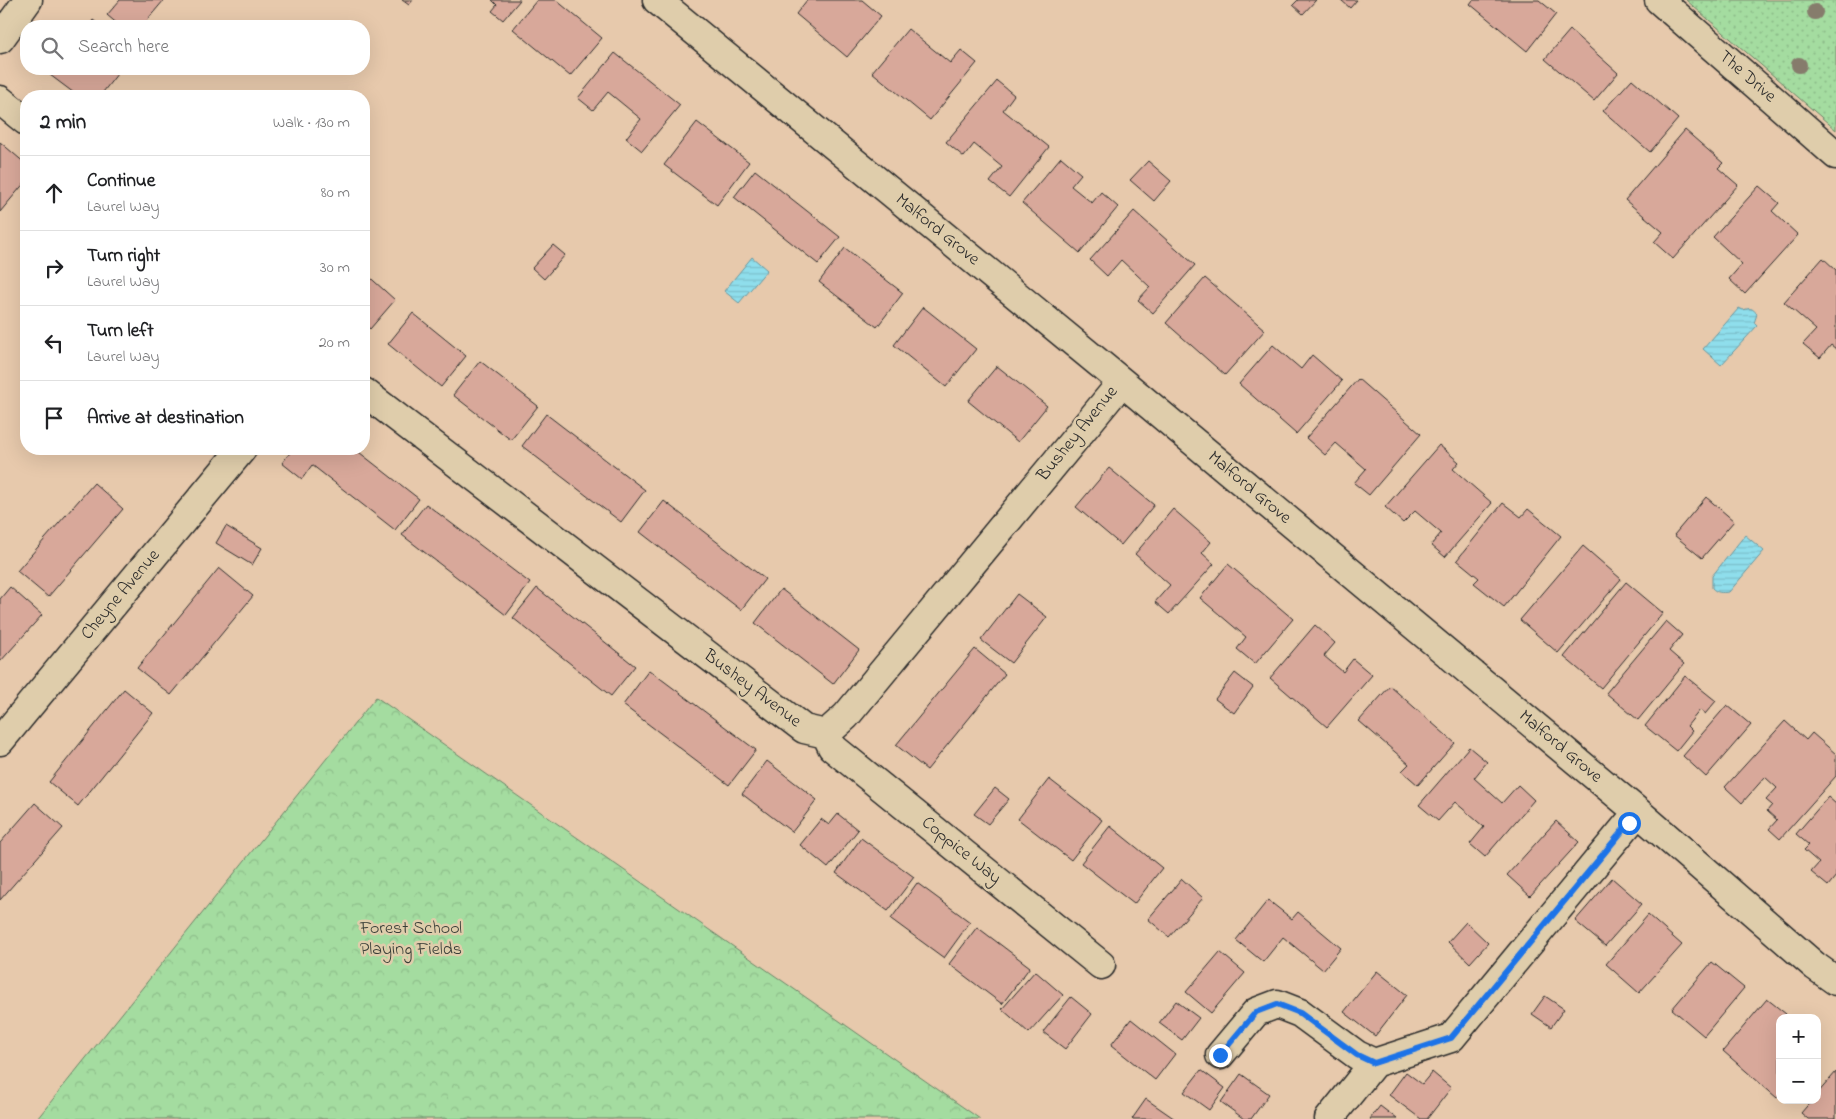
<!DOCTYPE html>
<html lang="en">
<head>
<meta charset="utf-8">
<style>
	:root { --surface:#fff; --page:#f2f2f2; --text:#202124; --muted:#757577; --line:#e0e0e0 }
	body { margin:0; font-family:"Indie Flower",sans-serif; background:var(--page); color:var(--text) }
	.controls { position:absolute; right:15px; bottom:15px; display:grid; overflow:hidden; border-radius:10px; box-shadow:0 5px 20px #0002 }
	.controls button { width:45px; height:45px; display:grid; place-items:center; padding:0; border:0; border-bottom:1px solid var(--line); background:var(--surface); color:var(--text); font:25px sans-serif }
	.stop { position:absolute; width:15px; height:15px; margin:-11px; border:4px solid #1a73e8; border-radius:50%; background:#fff }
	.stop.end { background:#1a73e8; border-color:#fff; box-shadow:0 1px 5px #0008 }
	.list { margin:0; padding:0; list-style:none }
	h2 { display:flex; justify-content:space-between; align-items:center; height:65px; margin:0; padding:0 20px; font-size:21px }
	h2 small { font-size:16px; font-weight:400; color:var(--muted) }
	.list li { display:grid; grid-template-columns:32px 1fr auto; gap:15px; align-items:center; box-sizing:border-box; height:75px; padding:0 20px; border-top:1px solid var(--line) }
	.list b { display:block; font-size:19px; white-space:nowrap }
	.list p { margin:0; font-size:16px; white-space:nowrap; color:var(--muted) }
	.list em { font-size:16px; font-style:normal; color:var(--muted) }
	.icon { flex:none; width:28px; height:28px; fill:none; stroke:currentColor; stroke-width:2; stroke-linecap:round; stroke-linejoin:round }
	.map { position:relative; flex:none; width:1836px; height:1119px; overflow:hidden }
	.search { position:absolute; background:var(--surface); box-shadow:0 5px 20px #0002; left:20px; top:20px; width:350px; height:55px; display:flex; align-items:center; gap:12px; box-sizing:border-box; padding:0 18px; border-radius:20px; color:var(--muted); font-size:19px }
	.panel { position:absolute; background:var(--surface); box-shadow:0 5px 20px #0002; left:20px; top:90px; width:350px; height:365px; border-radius:20px }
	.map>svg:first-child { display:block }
	.grass { fill:url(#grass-dots); stroke:#688466 }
	.forest { fill:url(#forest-crowns); stroke:#688466 }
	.water { fill:url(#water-rules); stroke:#67969f }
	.building { fill:#d8a89a; stroke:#2b2b2b }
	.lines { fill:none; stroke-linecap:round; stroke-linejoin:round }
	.minor-casing { stroke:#2b2b2b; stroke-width:31 }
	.minor { stroke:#dfcdab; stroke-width:28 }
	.tree { fill:#867c6c }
	.route { stroke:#1a73e8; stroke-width:6 }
	.labels { text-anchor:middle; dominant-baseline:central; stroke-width:5; stroke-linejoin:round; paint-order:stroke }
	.street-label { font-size:18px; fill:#2b2b2b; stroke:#dfcdab }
	.park-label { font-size:18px; fill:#373d37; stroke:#dfcdab }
</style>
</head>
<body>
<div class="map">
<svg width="1836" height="1119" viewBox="0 0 1836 1119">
	<defs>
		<pattern id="grass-dots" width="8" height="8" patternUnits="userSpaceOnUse" patternTransform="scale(1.25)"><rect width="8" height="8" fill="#a4dca0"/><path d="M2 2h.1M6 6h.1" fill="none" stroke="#8dbd8a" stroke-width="1.8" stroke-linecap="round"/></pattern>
		<pattern id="forest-crowns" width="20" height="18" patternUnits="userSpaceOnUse" patternTransform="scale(1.25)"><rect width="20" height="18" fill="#a4dca0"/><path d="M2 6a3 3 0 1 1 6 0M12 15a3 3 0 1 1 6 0" fill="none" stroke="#8dbd8a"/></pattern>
		<pattern id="water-rules" width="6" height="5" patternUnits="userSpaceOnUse" patternTransform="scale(1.25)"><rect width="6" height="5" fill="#8fdeec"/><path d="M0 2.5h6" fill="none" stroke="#7cbfcb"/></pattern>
	</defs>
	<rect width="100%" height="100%" fill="#e7c9ac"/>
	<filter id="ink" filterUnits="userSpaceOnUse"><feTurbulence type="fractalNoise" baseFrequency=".02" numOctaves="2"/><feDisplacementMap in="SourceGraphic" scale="10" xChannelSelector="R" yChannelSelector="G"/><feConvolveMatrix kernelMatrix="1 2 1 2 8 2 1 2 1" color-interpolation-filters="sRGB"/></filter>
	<g filter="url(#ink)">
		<!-- grass -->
		<path class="grass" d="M1686,0h150v130z"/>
		<!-- forest -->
		<path class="forest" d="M376,697l604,422h-943z"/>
		<!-- water -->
		<path class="water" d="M752,257l15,13 -28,33 -15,-12z
			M1739,308l4,2c7,-2 9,-3 14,4l-3,9 3,3 -36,39 -18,-16z
			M1745,535l19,16 -35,41c-8,1 -12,1 -17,-4v-12z"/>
		<!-- building -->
		<path class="building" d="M120,0h44l-22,26h-22l-13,-11z
			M402,0h11l-4,5z
			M492,0h28l-17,20 -11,-9 5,-6z
			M537,0h19l46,38 -32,38 -57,-47z
			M807,0h55l19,16 -34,41 -51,-43z
			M1298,0h18l-13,14 -10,-9z
			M1341,0h16l-7,8z
			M1473,0h66l17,14 -29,37 -57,-47z
			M93,20l8,6h-12z
			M908,29l42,34 11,-13 16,13 -47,57 -58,-48z
			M1570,30l48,43 -24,28 -49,-42z
			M615,53l65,52 -38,46 -16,-13 15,-19 -33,-27 -15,18 -15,-12z
			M55,69h66l-21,27h-22l-28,-21z
			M1632,79l46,40 -28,33 -47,-41z
			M997,81l17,14 -11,15 46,37 -40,50 -19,-15 12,-15 -28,-23 -10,13 -18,-15z
			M697,122l52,40 -32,43 -53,-40z
			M1685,130l38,33 -5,5 20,17 -65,74 -19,-17 9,-10 -38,-32z
			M0,142l26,22v17l-26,31z
			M1061,157l20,17 -10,12 21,17 9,-11 17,15 -38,46 -58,-50z
			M1148,161l23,20 -17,20 -24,-21z
			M755,170l85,67 -22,27 -84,-67z
			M1759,186l20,17 -7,8 26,24 -53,59 -16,-15 13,-15 -29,-27z
			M1134,211l61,54 -42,48 -15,-13 12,-13 -29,-27 -14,16 -17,-16z
			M553,245l12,10 -21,24 -12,-11z
			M845,248l58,45 -26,34 -58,-45z
			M1823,258l13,12v79l-5,-4 -11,13 -17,-14 13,-14 -32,-28z
			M364,272l31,28 -25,29 -6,-6z
			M1205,278l60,52 -40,45 -59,-52z
			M923,307l53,42 -30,38 -52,-42z
			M413,313l53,43 -25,31 -53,-43z
			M1273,345l28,24 11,-14 30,26 -46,53 -57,-50z
			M480,361l58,45 -27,34 -58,-45z
			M997,366l50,40 -29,36 -50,-41z
			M1358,379l63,55 -52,61 -15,-12 12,-14 -30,-26 -11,12 -19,-17z
			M546,414l99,76 -24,32 -99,-76z
			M1439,445l20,17 -6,7 39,34 -47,54 -14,-12 10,-12 -26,-22 -12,12 -18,-16z
			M293,449h62l64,50 -24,31 -83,-65 -10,14 -20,-16z
			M1109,468l45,37 -33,40 -45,-38z
			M94,483l29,26 -75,88 -31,-26z
			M1706,497l28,24 -32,37 -28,-23z
			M664,501l101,78 -24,31 -101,-78z
			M1503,503l18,14 7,-8 33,27 -57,71 -30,-24 5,-5 -22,-18z
			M426,504l104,79 -24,32 -104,-80z
			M1173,509l38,33 -9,11 12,11 -45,50 -14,-12 15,-17 -35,-31z
			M226,526l36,22 -10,17 -36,-22z
			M1583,546l38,33 -63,74 -38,-33z
			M1228,564l65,55 -38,45 -18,-15 9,-12 -46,-39z
			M219,568l34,28 -82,99 -34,-27z
			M1626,582l37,31 -62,75 -37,-31z
			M10,587l32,28 -42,47v-63z
			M537,588l98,78 -24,30 -98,-78z
			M781,589l78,61 -26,34 -78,-61z
			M1017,594l30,23 -36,46 -30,-23z
			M1666,621l16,14 -13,16 15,13 -46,56 -32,-27z
			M1315,625l20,18 -11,13 19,16 10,-13 19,16 -45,52 -57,-49z
			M975,649l30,25 -78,96 -31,-25z
			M649,670l107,80 -27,35 -106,-80z
			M1235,673l18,14 -19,26 -19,-14z
			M1685,676l31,25 -11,13 -5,-4 -13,16 5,5 -16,20 -31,-25z
			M1390,686l65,57 -37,42 -16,-14 7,-7 -50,-43z
			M124,689l29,24 -75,93 -29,-24z
			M1727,705l24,20 -45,52 -23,-21z
			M1785,721l21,19 6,-7 24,21v22l-56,63 -11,-10 8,-9 -10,-9 5,-6 -6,-5 11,-12 -12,-11 -23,26 -17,-16z
			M1469,747l18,15 -13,16 28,25 16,-18 16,15 -49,57 -15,-13 14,-17 -29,-25 -17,19 -19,-16z
			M767,761l50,39 -25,32 -50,-38z
			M1049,779l53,41 -31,40 -53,-41z
			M995,788l14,11 -21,25 -14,-10z
			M1828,797l8,7v72l-8,10 -17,-14 8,-9 -15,-13 5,-5 -13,-11z
			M35,803l28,25 -63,72v-57z
			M838,814l20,16 -30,38 -28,-23 21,-26 8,6z
			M1556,821l23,21 -49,54 -23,-21z
			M1110,826l52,42 -28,36 -53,-41z
			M861,838l53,39 -26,34 -52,-38z
			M1612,878l30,26 -37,42 -30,-25z
			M1182,879l21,19 -34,39 -21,-18z
			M917,883l53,39 -26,36 -53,-39z
			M1268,900l24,19 6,-7 43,36 -18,22 -40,-33 -20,25 -27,-22z
			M1648,915l34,30 -43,48 -33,-29z
			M1466,922l22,21 -18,20 -22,-21z
			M977,927l53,40 -28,37 -53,-40z
			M1220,952l25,21 -34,40 -25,-21z
			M1712,962l32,26 -40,48 -32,-27z
			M1035,971l28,24 -34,38 -27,-24z
			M1377,971l30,24 -32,41 -31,-24z
			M1545,996l19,13 -13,18 -19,-13z
			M1071,997l21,17 -27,35 -22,-17z
			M1767,999l19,15 -3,4h-3v3l-3,3 3,3v68l-3,3 -54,-47z
			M1176,1001l23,17 -17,22 -23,-17z
			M1131,1019l44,35 -20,26 -44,-35z
			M1201,1070l24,18 -16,22 -25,-18z
			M1406,1072l16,12 10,-12 19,16 -24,31h-6l-32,-24z
			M1836,1072v47h-28l-7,-6 11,-13h5v-6z
			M1241,1074l28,20 -18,25h-7l-23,-17z
			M1146,1099l29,20h-43z
			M1380,1106l17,13h-27z"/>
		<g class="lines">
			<!-- minor casing -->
			<g class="minor-casing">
				<path id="minor" d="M657,0l465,382 516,430 177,154 21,15
					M1659,0l177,155
					M0,39l28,-39
					M0,100l26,21
					M364,392l440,337 22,5 20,-18 276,-334
					M826,734l6,13 269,218
					M0,741l242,-292
					M1220,1055l36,-43 21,-8 23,9 57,42 17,8 77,-25 187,-226
					M1329,1119l45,-56"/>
			</g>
			<!-- minor -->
			<use href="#minor" class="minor"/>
		</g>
		<!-- trees -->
		<g class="tree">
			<circle cx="1815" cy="12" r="8"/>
			<circle cx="1799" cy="65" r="8"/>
		</g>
	</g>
	<g class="lines" filter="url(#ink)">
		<!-- route -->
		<path class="route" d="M1220,1055l36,-43 21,-8 23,9 57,42 17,8 77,-25 178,-215"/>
	</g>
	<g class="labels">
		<!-- street labels -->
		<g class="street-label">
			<text transform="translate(1747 77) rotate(41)">The Drive</text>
			<text transform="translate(937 230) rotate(39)">Malford Grove</text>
			<text transform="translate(1078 434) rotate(-51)">Bushey Avenue</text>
			<text transform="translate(1249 488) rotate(40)">Malford Grove</text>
			<text transform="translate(121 595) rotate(-50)">Cheyne Avenue</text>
			<text transform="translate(752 689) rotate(37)">Bushey Avenue</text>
			<text transform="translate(1560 747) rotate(40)">Malford Grove</text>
			<text transform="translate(961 851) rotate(39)">Coppice Way</text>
		</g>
		<!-- park labels -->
		<g class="park-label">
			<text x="411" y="929">Forest School<tspan x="411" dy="21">Playing Fields</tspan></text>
		</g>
	</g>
</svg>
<div class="controls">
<button>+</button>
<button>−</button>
</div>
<div class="stop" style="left:1629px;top:823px"></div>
<div class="stop end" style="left:1220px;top:1055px"></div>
<div class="search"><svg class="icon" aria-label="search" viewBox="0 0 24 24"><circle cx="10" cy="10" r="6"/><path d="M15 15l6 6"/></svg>Search here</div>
<section class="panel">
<h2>2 min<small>Walk · 130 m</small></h2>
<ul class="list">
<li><svg class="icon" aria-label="ahead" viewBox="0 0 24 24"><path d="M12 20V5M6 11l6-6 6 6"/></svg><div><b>Continue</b><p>Laurel Way</p></div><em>80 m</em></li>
<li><svg class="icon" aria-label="right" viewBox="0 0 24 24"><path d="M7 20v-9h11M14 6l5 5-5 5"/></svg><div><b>Turn right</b><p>Laurel Way</p></div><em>30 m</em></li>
<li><svg class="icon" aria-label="left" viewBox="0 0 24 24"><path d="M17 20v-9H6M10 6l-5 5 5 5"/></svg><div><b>Turn left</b><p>Laurel Way</p></div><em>20 m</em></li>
<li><svg class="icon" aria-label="arrive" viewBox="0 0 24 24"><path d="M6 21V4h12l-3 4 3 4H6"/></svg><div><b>Arrive at destination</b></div></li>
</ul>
</section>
</div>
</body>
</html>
